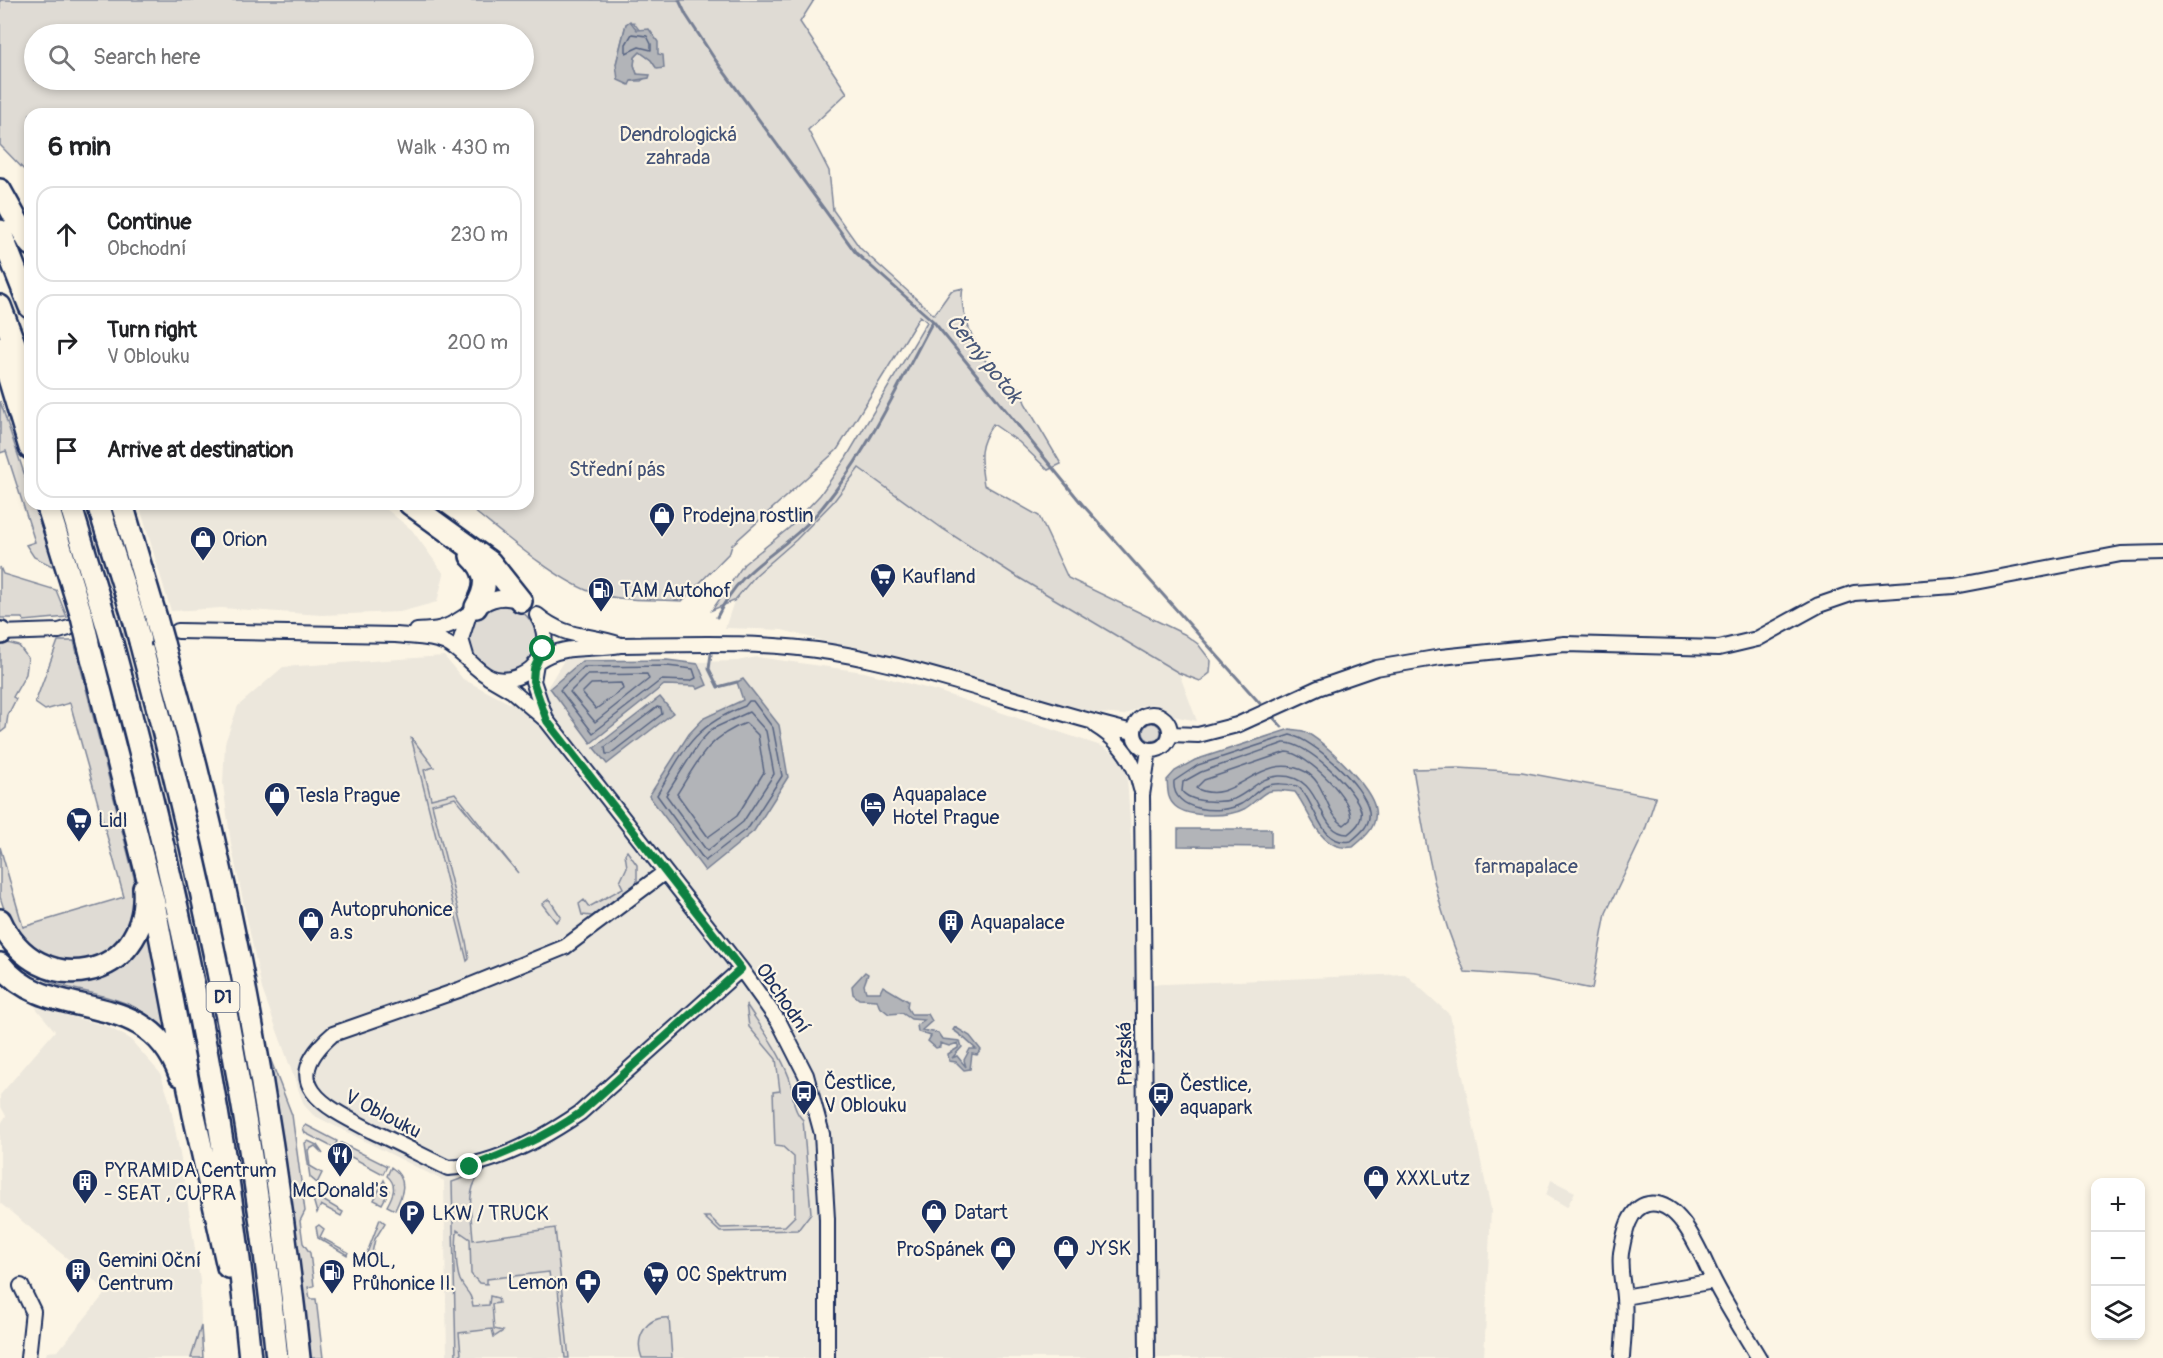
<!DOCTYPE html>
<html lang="en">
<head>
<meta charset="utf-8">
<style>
	:root { --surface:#fff; --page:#f2f2f2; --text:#202124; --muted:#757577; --line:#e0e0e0 }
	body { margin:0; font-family:Pangolin,sans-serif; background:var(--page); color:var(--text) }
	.controls { position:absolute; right:18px; bottom:18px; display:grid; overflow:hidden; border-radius:12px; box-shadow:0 3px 9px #0003 }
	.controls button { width:54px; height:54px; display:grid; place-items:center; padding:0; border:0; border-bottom:2px solid var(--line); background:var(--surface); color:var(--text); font:30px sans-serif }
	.stop { position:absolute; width:18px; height:18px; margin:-14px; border:4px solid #0b8043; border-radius:50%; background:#fff }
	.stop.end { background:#0b8043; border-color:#fff; box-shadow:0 2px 6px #0008 }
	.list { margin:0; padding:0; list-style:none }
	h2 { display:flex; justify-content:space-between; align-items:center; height:78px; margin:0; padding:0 24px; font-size:26px }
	h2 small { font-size:20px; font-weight:400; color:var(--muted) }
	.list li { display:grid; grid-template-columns:39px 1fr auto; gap:18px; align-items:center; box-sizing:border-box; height:96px; margin:0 12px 12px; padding:0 12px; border:2px solid var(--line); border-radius:18px }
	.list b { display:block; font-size:22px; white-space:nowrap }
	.list p { margin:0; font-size:20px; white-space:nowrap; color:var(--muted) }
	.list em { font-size:20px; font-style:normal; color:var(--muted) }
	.icon { flex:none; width:33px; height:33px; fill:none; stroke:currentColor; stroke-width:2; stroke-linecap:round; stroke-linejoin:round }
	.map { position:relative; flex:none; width:2163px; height:1358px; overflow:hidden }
	.search { position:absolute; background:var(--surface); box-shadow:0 3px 9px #0003; left:24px; top:24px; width:510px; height:66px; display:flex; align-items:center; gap:15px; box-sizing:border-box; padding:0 21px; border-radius:33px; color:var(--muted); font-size:22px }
	.panel { position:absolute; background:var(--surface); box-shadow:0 3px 9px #0003; left:24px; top:108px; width:510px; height:402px; border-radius:18px }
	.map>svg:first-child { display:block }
	.built { fill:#ece7dc }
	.green { fill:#dfdbd4; stroke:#7d8599; stroke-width:1.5; fill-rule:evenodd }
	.water { fill:#b2b4b8; stroke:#767f94; stroke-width:1.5 }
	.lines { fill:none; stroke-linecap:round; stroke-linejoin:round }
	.shore { stroke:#576482; stroke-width:1.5 }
	.stream { stroke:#767f94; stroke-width:3 }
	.minor-tunnel { stroke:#cfcdca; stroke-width:14; stroke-dasharray:14 7; stroke-linecap:butt }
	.minor-casing { stroke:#1b2f5e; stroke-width:18 }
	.highway-casing { stroke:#1b2f5e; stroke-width:26 }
	.minor { stroke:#fcf5e5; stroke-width:14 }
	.highway { stroke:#fcf5e5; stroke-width:21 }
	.highway-bridge-casing { stroke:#1b2f5e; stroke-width:26; stroke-linecap:butt }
	.highway-bridge { stroke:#fcf5e5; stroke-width:21 }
	.route { stroke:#0b8043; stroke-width:8 }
	.labels { text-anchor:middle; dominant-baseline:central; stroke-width:4.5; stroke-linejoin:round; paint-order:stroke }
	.shield { fill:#fcf5e5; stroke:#5e6a86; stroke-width:1.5 }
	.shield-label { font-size:18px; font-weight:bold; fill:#1b2f5e }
	.park-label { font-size:20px; fill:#425176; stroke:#fcf5e5 }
	.poi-label { font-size:20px; fill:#1b2f5e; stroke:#fcf5e5; text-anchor:start }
	.street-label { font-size:20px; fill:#1b2f5e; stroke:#fcf5e5 }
	.water-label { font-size:21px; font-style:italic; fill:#485779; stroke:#fcf5e5 }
</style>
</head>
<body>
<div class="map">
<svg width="2163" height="1358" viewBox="0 0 2163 1358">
	<rect width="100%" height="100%" fill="#fcf5e5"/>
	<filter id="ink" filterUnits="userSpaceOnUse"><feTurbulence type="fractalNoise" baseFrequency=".0167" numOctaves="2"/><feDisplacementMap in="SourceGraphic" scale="12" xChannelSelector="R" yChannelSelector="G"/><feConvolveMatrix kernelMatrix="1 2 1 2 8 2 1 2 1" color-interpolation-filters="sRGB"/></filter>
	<g filter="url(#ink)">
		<!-- built -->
		<path class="built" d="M858,468l85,61 73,47 163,97 18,48 -24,-5 -16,-12 -16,2 -16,9 -29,-2 -314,-83 -57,-2 9,-27 22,-26 40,-35 38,-39z
			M139,504h241l32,26 32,44 -7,28 -37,10 -79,3 -99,-7 -51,3z
			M444,656l19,23 46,24 36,-12 21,-34 131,5 40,-1 20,-4 107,15 73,19 167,56 22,15 15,223 264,-11 45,41 41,194 -7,149h-1037l-3,-177 -131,-66 -9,-10 -42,-116 -31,-145 -8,-60 2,-41 13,-37 45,-39z
			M35,1007l71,19 23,12 31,35 9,26 11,55 20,127 1,45 -10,32h-146l2,-6 11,-1 49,-60 -107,-88v-78l6,-9 -6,-11v-10l55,-64z
			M1551,1180l24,12 -8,15 -21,-12z"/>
		<!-- green -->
		<path class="green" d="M0,0h814l-14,22 47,71 -39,37 21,41 4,39 27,38 74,67 17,-24 12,-3c-6,24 19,77 39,92 5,4 13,6 18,8l5,15 36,61 -13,6 -29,-28 -26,-18c-16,23 -13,34 -9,61l55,31 29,62 116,56 14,10 13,17 -1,12 -10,8 -21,-8 -163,-97 -73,-47 -84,-61 -25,33 -38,39 -40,35 -22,26 -22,9 32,-46 45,-36 31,-33 26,-37 81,-136 -7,-6 -83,134 -105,95 -2,7 -48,49c-31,-2 -68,1 -96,-11 -38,-16 -87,-60 -121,-86h63v-390h-498v62l-30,-31zM633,22l25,32 -3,12 -4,-6 -11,-8 -5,5 -1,8 3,9 12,4h-4l-4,3h-10l-15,-17 10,-40zM34,34h490v46h-490z
			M0,401l30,90v13h4l20,61 -2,1 -18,-9 -8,-12 9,-3 -29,-91 -6,2z
			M0,567l3,7 53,16 11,27 -43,4 -1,-3h-23z
			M470 639a33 33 0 1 1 66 0a33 33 0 1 1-66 0Z
			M0,641l19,5 9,12 -2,16 -13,23 3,2 -8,16 -2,13 -6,5z
			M58,641h16l62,244 -4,33 -13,29 -42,20 -45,-14 -26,-38 -6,-18v-50l23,80 101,-30 -54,-194 -25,7 -10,-7z
			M1143 732a9 9 0 1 1 18 0a9 9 0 1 1-18 0Z
			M411,737l23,30 -10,3 7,29 24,-6 63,80 -63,-75 -23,6 34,137 3,18 -2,2z
			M1459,768l63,4 134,25 -12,36 -38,80 -14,76 -59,-12 -68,-5c-30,-64 -40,-133 -52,-203z
			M627,851l10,14v18l-45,33 -10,-1 -3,-11 5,-4 5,7 34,-19 -3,-6 7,-15 -2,-13z
			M549,899l12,18 -5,5 -14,-18z
			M150,934l20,94 -6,1c-12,-10 -24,-21 -39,-26 -42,-17 -76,-10 -111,-45 57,42 95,28 136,-24z
			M746,1004c15,23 33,47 43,73 6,16 1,30 14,43l8,93 -13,17 -78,2 -16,-15h6l11,11 64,-2 10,-10 -1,-59 -11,-10 -8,-1 -2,-54 7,-1 -4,-32 -27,-32z
			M268,1053l24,62 13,96 -5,10 3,22 7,10 4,33 -6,1 2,12h6l7,59h-13l-23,-179z
			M306,1125l31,16 -3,7 -29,-15 -2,-5z
			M308,1141l9,4 6,9 -8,-8 -7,4 2,16 12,7 -5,10 -7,-6 -5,-34z
			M341,1143l46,23 -4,8 -45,-24z
			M391,1167c18,12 12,27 4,43l-8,-4c6,-11 11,-21 0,-30z
			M486,1170c-23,15 -14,46 -13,70l82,-12 14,130h-4l-8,-79h-7l-1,-7 -62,7v5l-8,-1 -8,-9 -1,-35 -13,-9c-1,14 -2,37 3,50 5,12 11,11 13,26l16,-1 1,-9 8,2 1,5 -7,1 2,25 9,2 -9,6 -2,-8 -33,4 2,21 -5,4 -4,-176z
			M384,1180l5,11 -7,13 -8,-4z
			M316,1196l27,16 -2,4 -20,-11 -4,8 -4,-14z
			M380,1219l5,4 -10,16 -3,14h-5z
			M319,1225l5,4 -4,8 28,15 -1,3 -29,-17 -2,-11z
			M669,1318l3,40h-30c-8,-20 4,-42 27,-40z
			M201,1326l2,32h-12z"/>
		<!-- water -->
		<path class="water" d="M630,21l7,9 12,-1 9,13v12l5,1 1,13 -7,1 -6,-9 -11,-8 -5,5 -1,8 3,9 13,1 -1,3 -18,3 -2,4 -11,-5 -2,-16 10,-40z
			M667,660l31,4 9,21 -9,4 -3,-3 -31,-1 -73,58 -41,-55 32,-27z
			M743,679l36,46 9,52 -34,54 -49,40 -56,-75 40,-62 15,-16 39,-18 -6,-18z
			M660,697l13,16 -66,51 -13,-16z
			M1290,729c4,1 9,1 13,2 20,8 69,57 72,78 3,18 -10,28 -22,38 -35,5 -41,-33 -58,-55 -9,-1 -19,-3 -28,0 -8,4 -15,13 -23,17 -15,8 -55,9 -69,-3 -8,-7 -7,-16 -8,-26l8,-9 20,-11z
			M1178,829h93v18l-93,-1z
			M865,972l3,2 -4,11 2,7h14l3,-6 25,15 -1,6 4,7h17l4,7 -10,9 16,3 4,6 18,2 2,6 -10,11 5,-2 9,11 -2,-7 6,-11h6c-8,-7 -13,-13 -23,-19l2,-3 15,9 11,14 -4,5 -5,-1 -2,15 -6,1 -8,-8 -7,-1 -1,-7 10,-6v-5l-9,3 -9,-3v4l-4,1 -8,-7 3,-5 -13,-4 -1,-7 7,-5 -13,-1 -9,-6 -13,1 -10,-8 -2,-6 -18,-1 -6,-5 -1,-8z"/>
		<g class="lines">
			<!-- shore -->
			<path class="shore" d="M632,34l15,2 4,8v6l-12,-3 -13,6v-9z
				M667,666l26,3 3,9 -6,3 -29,-1 -68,53 -33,-43 24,-23z
				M647,674l2,5 -54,43 -25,-30 17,-17z
				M621,683l2,6 -27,20 -14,-16 9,-9z
				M749,701h4l20,27 9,48 -33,51 -44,34 -48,-66c27,-45 36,-69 88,-89z
				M657,707l4,1 1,6 -52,40h-4l-1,-7z
				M749,712l17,19 8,43 -31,48 -36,29 -41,-56 33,-52 13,-14z
				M746,723l12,12 6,37 -27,44 -29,21 -31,-43c21,-33 31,-57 69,-71z
				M1290,735c23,4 75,51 79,76 2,14 -8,22 -18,30 -33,6 -34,-40 -54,-55 -11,-2 -22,-4 -33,1 -8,4 -15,13 -23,17 -20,11 -70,8 -67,-23l24,-16z
				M1284,743c22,-2 73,47 77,68 2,11 -6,17 -13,23 -33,0 -23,-60 -69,-58 -20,1 -28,16 -45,23 -13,4 -44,4 -52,-8l1,-9 18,-10z
				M1286,752c19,0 71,50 64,68l-6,5c-19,-12 -18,-42 -38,-53 -46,-24 -72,37 -110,16l8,-8z"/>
			<!-- stream -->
			<path class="stream" d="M679,0l7,15 28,43 142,195 77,68 149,183 182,204
				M717,617c24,-49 51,-56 88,-91 11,-10 21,-23 30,-35 39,-52 67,-113 98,-170
				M711,654l-2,15 9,18 19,-5
				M1271,715l11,12"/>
			<!-- minor-tunnel -->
			<path class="minor-tunnel" d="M102,629l65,1"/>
			<!-- minor casing -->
			<g class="minor-casing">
				<path id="minor" d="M537,615c30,25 51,18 84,30
					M178,631l218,4c16,2 35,1 50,8 26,13 37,47 71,34 10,-4 19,-11 24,-21 6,-14 4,-28 -4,-41
					M417,631c10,-1 19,0 28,-4 28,-10 42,-39 75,-26
					M0,633l59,-2 10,-3
					M467,659l-6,-20 8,-25
					M538,661c25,-18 54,-10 83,-16 70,-1 139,-4 209,7 103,17 201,56 303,80
					M536,663l-3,18 13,38
					M488,677l24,14 35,30 194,248 38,53 27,53 16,59 5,85v139
					M1134 732a18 18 0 1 1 36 0a18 18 0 1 1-36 0Z
					M1096,726c23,14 39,35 45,63
					M1170,734l28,1 39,-10 81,-37 58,-20 65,-11 124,-13 154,4 38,-9 62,-34 35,-12 100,-7 167,-32 42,-1
					M665,872l-100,75 -106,43 -126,44c-58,50 -6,74 39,97 26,12 51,25 76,37 47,-3 94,-29 132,-55l161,-144
					M21,1286l12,25 -5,47
					M1624,1297l90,-16
					M1147,1358l-5,-563 7,-45
					M1622,1358c1,-19 4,-40 2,-60 -1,-15 -5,-29 -3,-45 3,-17 7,-45 27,-49 34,-6 54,55 67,79 13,25 29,50 44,75"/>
			</g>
			<!-- highway casing -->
			<g class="highway-casing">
				<path id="highway" d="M0,190l30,54
					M0,231l30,76
					M0,306l30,80
					M0,348l30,100
					M47,504l35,113
					M70,504l33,108
					M98,504l36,115
					M122,504l34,114
					M410,504l80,58 31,39
					M471,556c17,16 17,31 5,51
					M0,633h1
					M140,641c63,235 113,474 137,717
					M88,642l66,261 40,212 34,152
					M112,643c63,235 115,473 138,715
					M163,643c67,234 111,473 136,715
					M0,920c37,83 150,61 144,-32
					M0,964c49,63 146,18 180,111"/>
			</g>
			<!-- minor -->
			<use href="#minor" class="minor"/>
			<!-- highway -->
			<use href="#highway" class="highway"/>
			<!-- highway-bridge casing -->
			<g class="highway-bridge-casing">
				<path id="highway-bridge" d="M103,612l9,31
					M82,617l6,25
					M156,618l7,25
					M134,619l6,22"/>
			</g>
			<!-- highway-bridge -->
			<use href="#highway-bridge" class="highway-bridge"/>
		</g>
	</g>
	<g class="lines" filter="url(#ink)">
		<!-- route -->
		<path class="route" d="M470,1167c39,-15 76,-30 110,-54l161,-144 -194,-248 -14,-40 1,-12 9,-20"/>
	</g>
	<!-- icons -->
	<defs>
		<g id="shop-pin" transform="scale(1.35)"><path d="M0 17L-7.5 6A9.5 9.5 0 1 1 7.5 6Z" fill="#1b2f5e" stroke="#fcf5e5"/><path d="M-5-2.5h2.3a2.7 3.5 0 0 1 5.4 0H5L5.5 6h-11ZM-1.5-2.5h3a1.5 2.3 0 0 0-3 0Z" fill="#fff"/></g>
		<g id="supermarket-pin" transform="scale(1.35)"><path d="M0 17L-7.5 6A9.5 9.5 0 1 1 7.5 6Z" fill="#1b2f5e" stroke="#fcf5e5"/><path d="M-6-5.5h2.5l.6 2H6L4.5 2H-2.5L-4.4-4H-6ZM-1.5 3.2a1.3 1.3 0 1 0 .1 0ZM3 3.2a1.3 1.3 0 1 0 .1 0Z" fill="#fff"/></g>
		<g id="fuel-pin" transform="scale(1.35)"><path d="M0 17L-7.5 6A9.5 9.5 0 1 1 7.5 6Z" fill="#1b2f5e" stroke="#fcf5e5"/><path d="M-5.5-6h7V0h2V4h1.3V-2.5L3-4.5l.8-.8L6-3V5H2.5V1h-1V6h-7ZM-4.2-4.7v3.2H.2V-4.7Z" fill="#fff"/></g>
		<g id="hotel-pin" transform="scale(1.35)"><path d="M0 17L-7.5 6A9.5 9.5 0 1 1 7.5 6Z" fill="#1b2f5e" stroke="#fcf5e5"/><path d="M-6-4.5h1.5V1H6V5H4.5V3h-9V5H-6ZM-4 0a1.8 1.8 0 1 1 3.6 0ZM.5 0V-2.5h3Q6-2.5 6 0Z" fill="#fff"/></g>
		<g id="building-pin" transform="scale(1.35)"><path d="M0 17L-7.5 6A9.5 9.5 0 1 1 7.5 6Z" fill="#1b2f5e" stroke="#fcf5e5"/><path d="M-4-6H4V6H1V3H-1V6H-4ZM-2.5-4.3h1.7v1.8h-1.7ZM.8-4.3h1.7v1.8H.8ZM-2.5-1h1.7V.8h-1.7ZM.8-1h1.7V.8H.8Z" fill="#fff"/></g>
		<g id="bus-pin" transform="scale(1.35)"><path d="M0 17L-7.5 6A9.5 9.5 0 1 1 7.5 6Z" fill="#1b2f5e" stroke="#fcf5e5"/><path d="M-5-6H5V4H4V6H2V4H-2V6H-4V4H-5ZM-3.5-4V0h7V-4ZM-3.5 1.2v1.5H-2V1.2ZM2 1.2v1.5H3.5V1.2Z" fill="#fff"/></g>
		<g id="restaurant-pin" transform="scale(1.35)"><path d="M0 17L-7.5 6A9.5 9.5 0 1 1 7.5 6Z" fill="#1b2f5e" stroke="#fcf5e5"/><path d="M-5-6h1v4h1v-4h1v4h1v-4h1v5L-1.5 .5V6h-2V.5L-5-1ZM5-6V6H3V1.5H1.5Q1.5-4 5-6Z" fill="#fff"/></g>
		<g id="parking-pin" transform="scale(1.35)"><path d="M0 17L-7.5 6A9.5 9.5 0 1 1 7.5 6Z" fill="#1b2f5e" stroke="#fcf5e5"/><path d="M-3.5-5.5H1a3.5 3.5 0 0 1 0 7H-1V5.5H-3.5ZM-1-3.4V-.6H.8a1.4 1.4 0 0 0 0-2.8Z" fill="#fff"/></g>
		<g id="pharmacy-pin" transform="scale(1.35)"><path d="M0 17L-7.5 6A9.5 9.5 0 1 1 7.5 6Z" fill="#1b2f5e" stroke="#fcf5e5"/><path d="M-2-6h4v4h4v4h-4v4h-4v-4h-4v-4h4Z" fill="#fff"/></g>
	</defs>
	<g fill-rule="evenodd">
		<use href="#shop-pin" x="662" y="515"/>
		<use href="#shop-pin" x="203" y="539"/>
		<use href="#supermarket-pin" x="883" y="576"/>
		<use href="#fuel-pin" x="601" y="590"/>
		<use href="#shop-pin" x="277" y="795"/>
		<use href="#hotel-pin" x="873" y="805"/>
		<use href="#supermarket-pin" x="79" y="820"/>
		<use href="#shop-pin" x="311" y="920"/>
		<use href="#building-pin" x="951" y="922"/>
		<use href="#bus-pin" x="804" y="1093"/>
		<use href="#bus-pin" x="1161" y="1095"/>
		<use href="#restaurant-pin" x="340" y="1155"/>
		<use href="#shop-pin" x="1376" y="1178"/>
		<use href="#building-pin" x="85" y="1182"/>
		<use href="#shop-pin" x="934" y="1212"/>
		<use href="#parking-pin" x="412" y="1213"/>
		<use href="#shop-pin" x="1066" y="1248"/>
		<use href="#shop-pin" x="1003" y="1249"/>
		<use href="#building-pin" x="78" y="1271"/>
		<use href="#fuel-pin" x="332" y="1272"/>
		<use href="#supermarket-pin" x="656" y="1274"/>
		<use href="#pharmacy-pin" x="588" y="1282"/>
	</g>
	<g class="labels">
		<!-- shield labels -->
		<rect class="shield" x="206.5" y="982" width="33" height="30" rx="4.5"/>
		<g class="shield-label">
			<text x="223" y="997">D1</text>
		</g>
		<!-- park labels -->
		<g class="park-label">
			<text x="678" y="134">Dendrologická<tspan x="678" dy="23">zahrada</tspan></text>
			<text x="617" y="469">Střední pás</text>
			<text x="1526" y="866">farmapalace</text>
		</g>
		<!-- poi labels -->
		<g class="poi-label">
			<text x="682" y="515">Prodejna rostlin</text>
			<text x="222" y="539">Orion</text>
			<text x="902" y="576">Kaufland</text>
			<text x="620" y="590">TAM Autohof</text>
			<text x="892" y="794">Aquapalace<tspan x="892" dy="23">Hotel Prague</tspan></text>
			<text x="296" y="795">Tesla Prague</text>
			<text x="98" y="820">Lidl</text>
			<text x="330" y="909">Autopruhonice<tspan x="330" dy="23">a.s</tspan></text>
			<text x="970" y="922">Aquapalace</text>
			<text x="824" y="1082">Čestlice,<tspan x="824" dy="23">V Oblouku</tspan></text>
			<text x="1180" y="1084">Čestlice,<tspan x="1180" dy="23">aquapark</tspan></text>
			<text x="104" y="1170">PYRAMIDA Centrum<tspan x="104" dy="23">- SEAT , CUPRA</tspan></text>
			<text x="1396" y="1178">XXXLutz</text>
			<text x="340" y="1190" text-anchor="middle">McDonald's</text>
			<text x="954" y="1212">Datart</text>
			<text x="432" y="1213">LKW / TRUCK</text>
			<text x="1086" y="1248">JYSK</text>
			<text x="984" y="1249" text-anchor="end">ProSpánek</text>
			<text x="98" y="1260">Gemini Oční<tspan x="98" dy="23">Centrum</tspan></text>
			<text x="352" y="1260">MOL,<tspan x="352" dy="23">Průhonice II.</tspan></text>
			<text x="676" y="1274">OC Spektrum</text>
			<text x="568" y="1282" text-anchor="end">Lemon</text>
		</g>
		<!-- street labels -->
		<g class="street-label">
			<text transform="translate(783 998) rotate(56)">Obchodní</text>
			<text transform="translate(1125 1054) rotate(-91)">Pražská</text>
			<text transform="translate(383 1114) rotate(27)">V Oblouku</text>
		</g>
		<!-- water labels -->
		<g class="water-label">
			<text transform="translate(984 359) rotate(51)">Černý potok</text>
		</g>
	</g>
</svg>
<div class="controls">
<button>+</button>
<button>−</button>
<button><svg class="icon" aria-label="layers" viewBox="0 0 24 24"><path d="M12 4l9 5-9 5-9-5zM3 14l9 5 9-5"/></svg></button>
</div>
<div class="stop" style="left:543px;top:649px"></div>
<div class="stop end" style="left:470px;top:1167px"></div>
<div class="search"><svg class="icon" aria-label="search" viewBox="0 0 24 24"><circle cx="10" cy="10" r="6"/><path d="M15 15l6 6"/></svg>Search here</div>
<section class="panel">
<h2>6 min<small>Walk · 430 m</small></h2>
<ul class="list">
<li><svg class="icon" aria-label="ahead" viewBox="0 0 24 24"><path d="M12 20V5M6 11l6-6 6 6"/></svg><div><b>Continue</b><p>Obchodní</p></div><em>230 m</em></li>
<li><svg class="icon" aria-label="right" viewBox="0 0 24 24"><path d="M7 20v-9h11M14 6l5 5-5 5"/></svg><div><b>Turn right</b><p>V Oblouku</p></div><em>200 m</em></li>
<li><svg class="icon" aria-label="arrive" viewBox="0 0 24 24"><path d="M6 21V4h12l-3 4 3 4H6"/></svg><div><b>Arrive at destination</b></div></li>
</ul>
</section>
</div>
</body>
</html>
